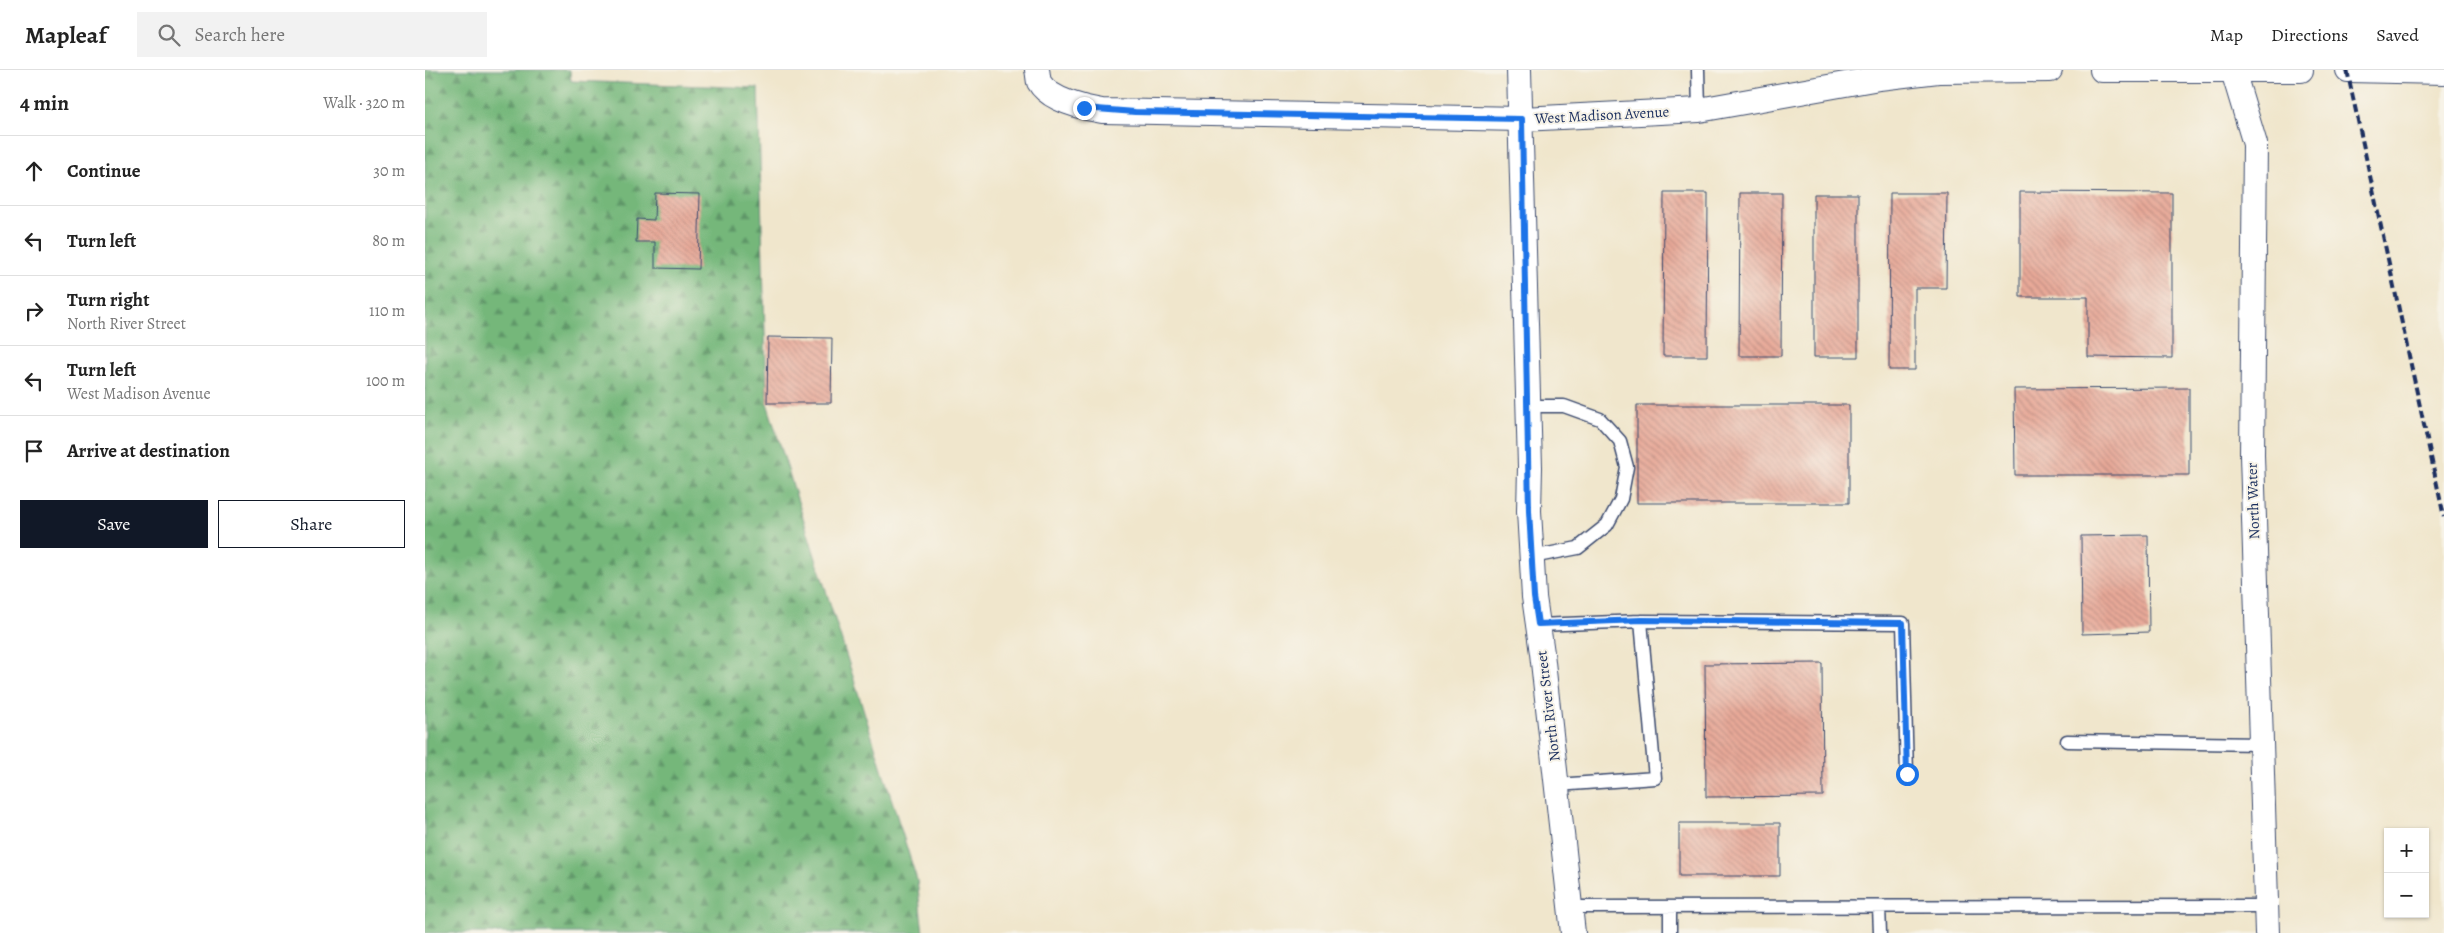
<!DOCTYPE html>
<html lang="en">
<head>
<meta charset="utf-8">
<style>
	:root { --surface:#fff; --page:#f2f2f2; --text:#222; --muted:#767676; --line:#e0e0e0; --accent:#111827 }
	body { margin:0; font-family:Alegreya,serif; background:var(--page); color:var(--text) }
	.controls { position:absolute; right:15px; bottom:15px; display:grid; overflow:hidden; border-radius:0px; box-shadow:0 1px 4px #0004 }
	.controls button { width:45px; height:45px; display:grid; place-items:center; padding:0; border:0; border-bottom:1px solid var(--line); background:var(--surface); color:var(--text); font:25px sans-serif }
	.stop { position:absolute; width:15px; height:15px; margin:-11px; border:4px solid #1a73e8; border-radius:50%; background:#fff }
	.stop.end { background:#1a73e8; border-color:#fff; box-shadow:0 1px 5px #0008 }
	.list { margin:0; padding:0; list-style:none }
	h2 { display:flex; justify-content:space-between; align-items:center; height:65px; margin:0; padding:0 20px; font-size:21px }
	h2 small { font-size:16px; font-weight:400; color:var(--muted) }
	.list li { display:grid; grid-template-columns:32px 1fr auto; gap:15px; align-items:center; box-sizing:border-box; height:70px; padding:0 20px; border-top:1px solid var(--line) }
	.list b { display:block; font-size:19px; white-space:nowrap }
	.list p { margin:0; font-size:16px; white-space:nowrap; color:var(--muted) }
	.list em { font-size:16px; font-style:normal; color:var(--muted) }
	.actions { display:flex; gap:10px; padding:15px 20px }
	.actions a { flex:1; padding:11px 0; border:1px solid var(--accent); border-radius:0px; text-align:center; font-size:18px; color:var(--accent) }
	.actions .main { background:var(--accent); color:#fff }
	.icon { flex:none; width:28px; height:28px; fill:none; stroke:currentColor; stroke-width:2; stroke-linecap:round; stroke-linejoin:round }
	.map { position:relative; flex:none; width:2019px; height:863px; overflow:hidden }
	header { display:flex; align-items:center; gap:30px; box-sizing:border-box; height:70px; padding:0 25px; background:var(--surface); border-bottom:1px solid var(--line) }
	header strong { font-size:24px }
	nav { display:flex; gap:28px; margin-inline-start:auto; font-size:18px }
	.search { width:350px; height:45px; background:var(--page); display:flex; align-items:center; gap:12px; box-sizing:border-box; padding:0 18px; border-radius:0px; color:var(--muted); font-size:19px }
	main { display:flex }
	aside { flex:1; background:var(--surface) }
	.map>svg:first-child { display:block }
	.forest { fill:url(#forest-firs); stroke:#48736c }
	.building { fill:url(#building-back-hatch) }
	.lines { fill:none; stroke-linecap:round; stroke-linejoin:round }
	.lane-casing { stroke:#3b4a6e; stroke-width:15 }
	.street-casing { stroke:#3b4a6e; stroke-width:26 }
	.lane { stroke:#fff; stroke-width:12 }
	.street { stroke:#fff; stroke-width:24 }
	.rail { stroke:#1b2f5e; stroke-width:4; stroke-dasharray:8 4; stroke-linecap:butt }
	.route { stroke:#1a73e8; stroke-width:6 }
	.labels { text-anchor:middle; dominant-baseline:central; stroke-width:4; stroke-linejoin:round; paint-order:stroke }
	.street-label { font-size:15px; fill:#1b2f5e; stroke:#f7f3e8 }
</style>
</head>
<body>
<header>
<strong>Mapleaf</strong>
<div class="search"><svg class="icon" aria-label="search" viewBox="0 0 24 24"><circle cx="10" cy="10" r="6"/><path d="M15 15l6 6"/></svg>Search here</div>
<nav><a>Map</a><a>Directions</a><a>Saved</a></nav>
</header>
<main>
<aside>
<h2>4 min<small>Walk · 320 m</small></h2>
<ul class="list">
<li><svg class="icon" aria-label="ahead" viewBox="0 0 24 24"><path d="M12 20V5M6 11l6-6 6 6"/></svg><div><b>Continue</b></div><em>30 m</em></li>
<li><svg class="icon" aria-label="left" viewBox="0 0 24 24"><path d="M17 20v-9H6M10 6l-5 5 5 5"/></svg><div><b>Turn left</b></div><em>80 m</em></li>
<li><svg class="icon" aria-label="right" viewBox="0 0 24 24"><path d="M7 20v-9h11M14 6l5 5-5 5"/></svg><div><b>Turn right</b><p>North River Street</p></div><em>110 m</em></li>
<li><svg class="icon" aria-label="left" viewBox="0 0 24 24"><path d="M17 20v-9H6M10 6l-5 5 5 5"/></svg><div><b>Turn left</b><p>West Madison Avenue</p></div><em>100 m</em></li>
<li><svg class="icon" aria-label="arrive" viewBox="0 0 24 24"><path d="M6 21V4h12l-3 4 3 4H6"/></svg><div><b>Arrive at destination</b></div></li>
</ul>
<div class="actions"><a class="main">Save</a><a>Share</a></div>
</aside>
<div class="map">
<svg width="2019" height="863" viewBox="0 0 2019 863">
	<defs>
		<pattern id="forest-firs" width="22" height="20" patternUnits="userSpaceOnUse" patternTransform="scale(1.25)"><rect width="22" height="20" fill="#74b77a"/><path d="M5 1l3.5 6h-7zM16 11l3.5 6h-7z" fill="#5e9567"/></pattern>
		<pattern id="building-back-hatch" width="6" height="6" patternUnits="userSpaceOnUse" patternTransform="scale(1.25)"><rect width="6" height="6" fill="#e8a998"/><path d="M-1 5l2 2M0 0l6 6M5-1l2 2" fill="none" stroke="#bb8a7f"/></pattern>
	</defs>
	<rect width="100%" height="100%" fill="#f7f3e8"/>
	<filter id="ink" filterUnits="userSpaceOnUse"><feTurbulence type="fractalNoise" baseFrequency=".02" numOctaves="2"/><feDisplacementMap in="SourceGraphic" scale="10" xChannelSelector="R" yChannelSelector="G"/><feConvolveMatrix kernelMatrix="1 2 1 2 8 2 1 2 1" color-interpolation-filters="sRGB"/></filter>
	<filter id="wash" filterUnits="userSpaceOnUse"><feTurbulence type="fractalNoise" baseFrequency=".0096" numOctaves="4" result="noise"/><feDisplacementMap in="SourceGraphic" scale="20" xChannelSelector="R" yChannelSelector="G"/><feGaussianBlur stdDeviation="1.12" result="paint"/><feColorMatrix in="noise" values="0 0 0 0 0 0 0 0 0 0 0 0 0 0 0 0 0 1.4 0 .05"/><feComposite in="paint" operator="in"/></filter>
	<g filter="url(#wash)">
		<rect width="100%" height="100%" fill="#f0e6cc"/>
		<!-- forest -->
		<path class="forest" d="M0,0h145l1,11 187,7 9,315 150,477 6,53h-498z"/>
		<g id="blocks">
			<!-- building -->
			<path class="building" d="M1595,122l152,1v165l-84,-1v-60h-68z
				M230,123l45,1 -2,75 -43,-1v-26h-19l1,-23 17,1z
				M1239,123h44l-1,163h-44z
				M1315,123h42l-1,163h-42z
				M1465,123h57l-1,95h-31v82h-26z
				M1389,124h44v163h-44z
				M343,267l64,1 -1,65h-64z
				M1764,318v87h-174l-1,-86z
				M1212,335h212v98h-212z
				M1723,465l1,97 -67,2 -1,-98z
				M1397,593l1,133 -117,1 -1,-133z
				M1254,753h101v53h-101z"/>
		</g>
	</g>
	<g filter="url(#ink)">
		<use href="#blocks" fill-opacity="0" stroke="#3b4a6e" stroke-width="1"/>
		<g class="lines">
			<!-- lane casing -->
			<g class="lane-casing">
				<path id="lane" d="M1273,0l1,40
					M1103,336h36l36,13 20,22 7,26 -6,32 -14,26 -29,23 -46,9
					M1113,555l103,-4
					M1642,671l194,3
					M1132,715l98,-7 -14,-157 262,2 4,151
					M1145,837l696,-1
					M1245,837v26
					M1454,837l1,26"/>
			</g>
			<!-- street casing -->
			<g class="street-casing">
				<path id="street" d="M612,0c1,3 1,9 2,12 10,18 45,26 63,29l420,8 177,-9 180,-32 59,-7 112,-1
					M1094,0l11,397 -1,44 5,86 8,56 31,280
					M1677,0h199
					M1923,0l96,2
					M1808,1l22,73 -3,311 15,478"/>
			</g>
			<!-- lane -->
			<use href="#lane" class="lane"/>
			<!-- street -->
			<use href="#street" class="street"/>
			<!-- rail -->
			<path class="rail" d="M1922,0l97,447"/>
		</g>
	</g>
	<g class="lines" filter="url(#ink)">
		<!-- route -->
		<path class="route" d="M659,38l51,4 387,7 7,392 5,86 4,27 103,-4 262,3 4,151"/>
	</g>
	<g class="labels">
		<!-- street labels -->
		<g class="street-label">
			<text transform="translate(1177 45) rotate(-3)">West Madison Avenue</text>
			<text transform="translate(1828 431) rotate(-92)">North Water</text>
			<text transform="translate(1123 636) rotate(-97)">North River Street</text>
		</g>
	</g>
</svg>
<div class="controls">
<button>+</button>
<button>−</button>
</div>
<div class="stop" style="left:1482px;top:704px"></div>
<div class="stop end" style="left:659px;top:38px"></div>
</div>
</main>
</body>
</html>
